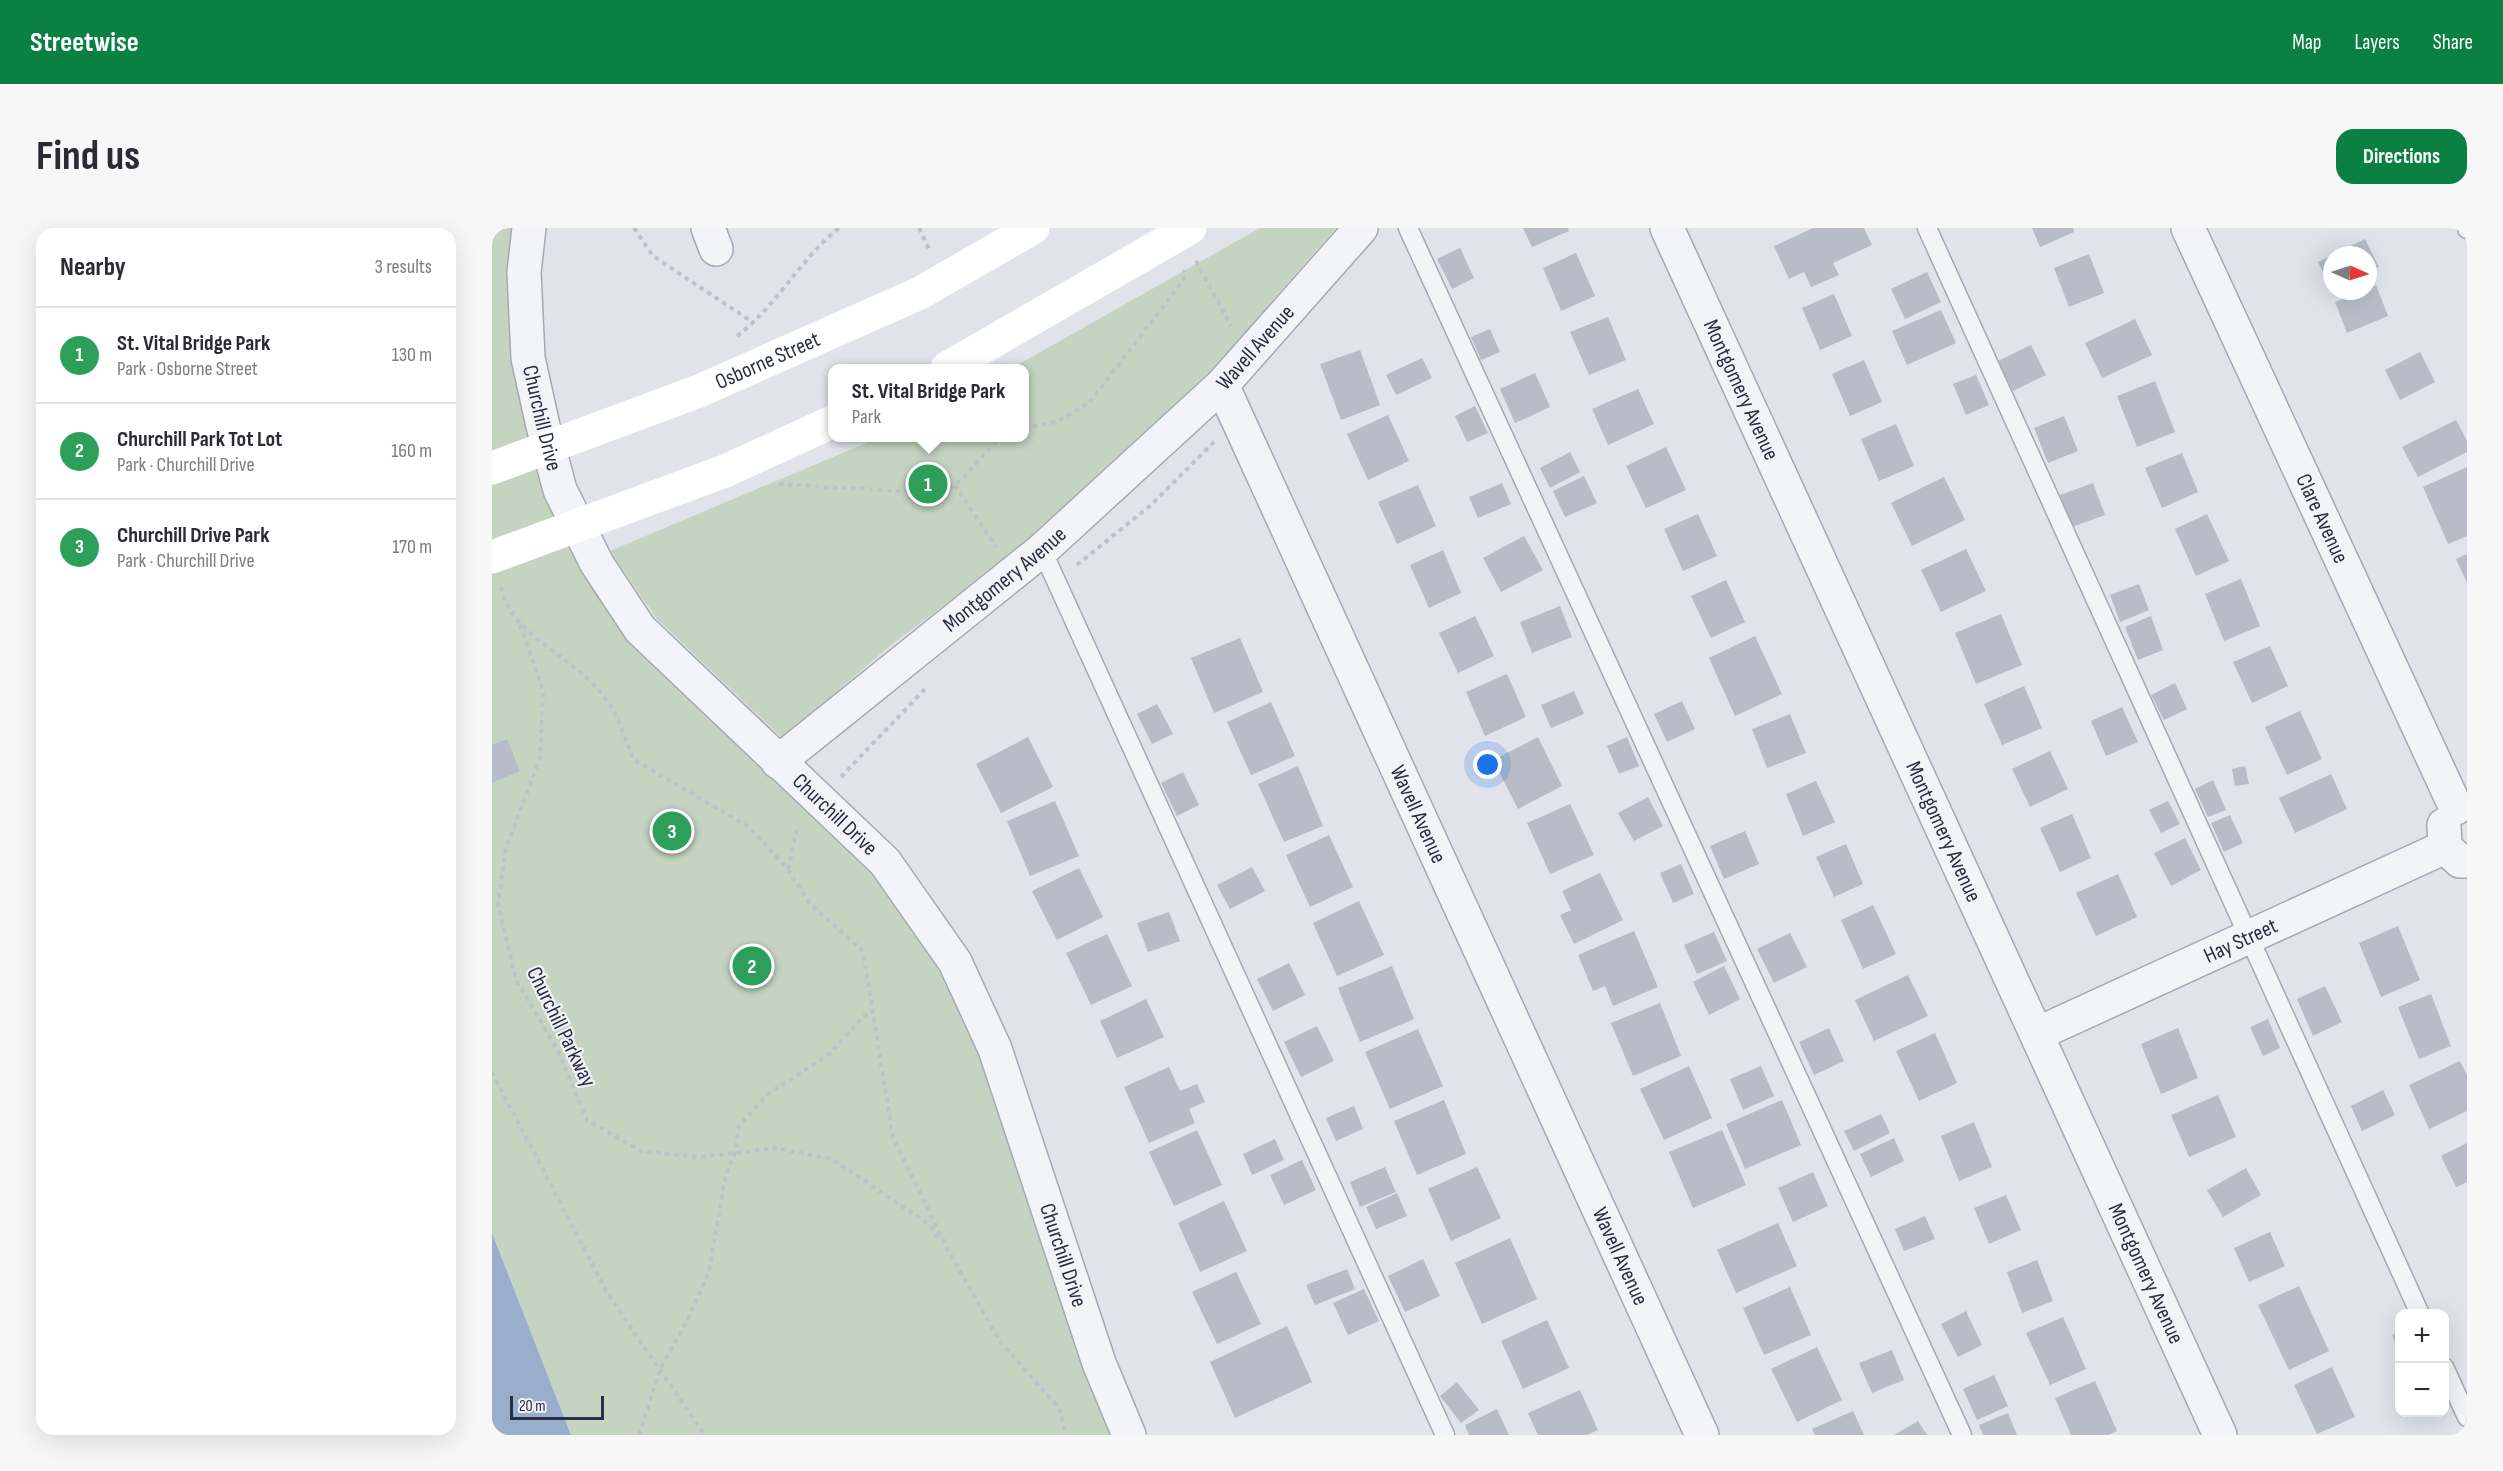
<!DOCTYPE html>
<html lang="en">
<head>
<meta charset="utf-8">
<style>
	:root { --surface:#fff; --page:#f7f7f7; --text:#2b2b33; --muted:#7c7c81; --line:#e1e1e2; --accent:#0b8043 }
	body { margin:0; font-family:"Sofia Sans Condensed",sans-serif; background:var(--page); color:var(--text) }
	.controls { position:absolute; right:18px; bottom:18px; display:grid; overflow:hidden; border-radius:12px; box-shadow:0 6px 24px #0002 }
	.controls button { width:54px; height:54px; display:grid; place-items:center; padding:0; border:0; border-bottom:2px solid var(--line); background:var(--surface); color:var(--text); font:30px sans-serif }
	.compass { position:absolute; left:1831px; top:18px; width:54px; height:54px; border-radius:50%; background:var(--surface); box-shadow:0 6px 24px #0002; rotate:93deg }
	.scale { position:absolute; left:18px; bottom:15px; width:94px; box-sizing:border-box; padding-left:6px; border:3px solid #282f42; border-top:0; font-size:16px; line-height:21px; white-space:nowrap; color:#282f42; -webkit-text-stroke:4px #f0f2f7; paint-order:stroke }
	.you { position:absolute; left:996px; top:537px; width:21px; height:21px; margin:-15px; border:4px solid #fff; border-radius:50%; background:#1a73e8; box-shadow:0 0 0 9px #1a73e833 }
	.badge { display:grid; place-items:center; width:39px; height:39px; border-radius:50%; background:var(--accent); color:#fff; font-size:20px; font-weight:700 }
	.pin { position:absolute; translate:-50% -50%; border:3px solid #fff; box-shadow:0 2px 6px #0006 }
	.popup { position:absolute; left:336px; top:136px; width:201px; height:78px; box-sizing:border-box; display:grid; place-content:center; border-radius:12px; background:var(--surface); filter:drop-shadow(0 2px 4px #0005); font-size:20px; white-space:nowrap; color:var(--muted) }
	.popup b { font-size:22px; color:var(--text) }
	.popup::after { content:''; position:absolute; left:50%; top:100%; margin-left:-12px; border:12px solid transparent; border-top-color:var(--surface) }
	.list { margin:0; padding:0; list-style:none }
	h2 { display:flex; justify-content:space-between; align-items:center; height:78px; margin:0; padding:0 24px; font-size:26px }
	h2 small { font-size:20px; font-weight:400; color:var(--muted) }
	.list li { display:grid; grid-template-columns:39px 1fr auto; gap:18px; align-items:center; box-sizing:border-box; height:96px; padding:0 24px; border-top:2px solid var(--line) }
	.list b { display:block; font-size:22px; white-space:nowrap }
	.list p { margin:0; font-size:20px; white-space:nowrap; color:var(--muted) }
	.list em { font-size:20px; font-style:normal; color:var(--muted) }
	.map { position:relative; flex:none; width:1975px; height:1207px; overflow:hidden; border-radius:18px }
	header { display:flex; align-items:center; gap:36px; box-sizing:border-box; height:84px; padding:0 30px; background:var(--accent); color:#fff }
	header strong { font-size:28px }
	nav { display:flex; gap:33px; margin-inline-start:auto; font-size:21px }
	.intro { display:flex; align-items:center; justify-content:space-between; box-sizing:border-box; height:144px; padding:0 36px }
	h1 { margin:0; font-size:42px }
	.button { padding:15px 27px; border-radius:18px; background:var(--accent); color:#fff; font-size:21px; font-weight:700 }
	main { display:flex; gap:36px; padding:0 36px }
	aside { flex:1; background:var(--surface); border-radius:18px; box-shadow:0 6px 24px #0002 }
	.map>svg:first-child { display:block }
	.green { fill:#c4d4c1 }
	.water { fill:#99adcc }
	.building { fill:#b7bcc7 }
	.lines { fill:none; stroke-linecap:round; stroke-linejoin:round }
	.lane-casing { stroke:#a5a9b4; stroke-width:21 }
	.street-casing { stroke:#a5a9b4; stroke-width:36 }
	.path { stroke:#bec1c9; stroke-width:4; stroke-dasharray:4.5 4.5; stroke-linecap:butt }
	.lane { stroke:#f3f4f8; stroke-width:18 }
	.street { stroke:#f3f4f8; stroke-width:33 }
	.secondary { stroke:#fff; stroke-width:33 }
	.secondary-bridge { stroke:#fff; stroke-width:33 }
	.labels { text-anchor:middle; dominant-baseline:central; stroke-width:4.5; stroke-linejoin:round; paint-order:stroke }
	.street-label { font-size:22px; fill:#282f42; stroke:#f0f2f7 }
</style>
</head>
<body>
<header>
<strong>Streetwise</strong>
<nav><a>Map</a><a>Layers</a><a>Share</a></nav>
</header>
<div class="intro"><h1>Find us</h1><a class="button">Directions</a></div>
<main>
<aside>
<h2>Nearby<small>3 results</small></h2>
<ul class="list">
<li><span class="badge" style="background:#2e9e5b">1</span><div><b>St. Vital Bridge Park</b><p>Park · Osborne Street</p></div><em>130 m</em></li>
<li><span class="badge" style="background:#2e9e5b">2</span><div><b>Churchill Park Tot Lot</b><p>Park · Churchill Drive</p></div><em>160 m</em></li>
<li><span class="badge" style="background:#2e9e5b">3</span><div><b>Churchill Drive Park</b><p>Park · Churchill Drive</p></div><em>170 m</em></li>
</ul>
</aside>
<div class="map">
<svg width="1975" height="1207" viewBox="0 0 1975 1207">
	<rect width="100%" height="100%" fill="#e0e3ea"/>
	<!-- green -->
	<path class="green" d="M0,0h37l-1,130 69,206 181,198 177,200 174,473h-558l-79,-202z
		M768,0h76l-125,143 -205,188 -115,86 -109,93 -125,-119 -47,-68 268,-113h146v-70h-12z"/>
	<!-- water -->
	<path class="water" d="M0,1005l79,202h-79z"/>
	<!-- building -->
	<path class="building" d="M1031,0h45l1,3 -37,16z
		M1321,0h51l8,17 -39,18 6,12 -28,12 -7,-15 -15,7 -15,-33z
		M1540,0h41l1,4 -34,15z
		M1873,11l14,28 -11,5v-17h-36z
		M968,20l14,30 -22,11 -15,-30z
		M1084,25l19,43 -34,15 -18,-43z
		M1597,26l15,39 -35,14 -15,-39z
		M1840,27v36l-14,-29z
		M1435,44l14,30 -36,17 -14,-30z
		M1884,57l12,31 -41,17 -12,-31 27,-11h6v-2z
		M1342,66l18,42 -32,14 -18,-42z
		M1449,82l15,33 -49,22 -15,-34z
		M1116,89l18,43 -37,15 -19,-43z
		M1643,91l17,36 -50,23 -17,-35z
		M998,101l10,23 -19,8 -10,-23z
		M1539,117l15,30 -33,16 -15,-30z
		M868,122l20,55 -39,15 -21,-56z
		M1928,124l15,30 -35,18 -15,-30z
		M930,130l10,20 -36,17 -10,-20z
		M1372,132l18,42 -32,14 -18,-42z
		M1043,145l15,34 -35,16 -15,-34z
		M1484,147l13,30 -23,10 -13,-31z
		M1663,153l20,51 -38,15 -20,-51z
		M1146,161l16,35 -46,21 -16,-36z
		M983,178l13,27 -21,9 -12,-26z
		M896,187l21,46 -41,19 -21,-46z
		M1572,188l14,35 -30,12 -14,-35z
		M1964,192l11,21v11l-49,25 -16,-30z
		M1404,196l18,42 -35,15 -18,-42z
		M1174,219l20,43 -40,18 -20,-42z
		M1078,224l10,20 -30,16 -10,-20z
		M1690,225l16,39 -36,16 -17,-40z
		M1975,239v69l-19,8 -25,-57z
		M1092,248l13,27 -32,14 -12,-26z
		M1452,249l21,43 -53,26 -21,-43z
		M1010,255l9,21 -33,14 -9,-21z
		M1601,255l12,32 -33,12 -12,-32z
		M926,257l18,41 -39,18 -19,-42z
		M1206,286l19,42 -34,15 -19,-42z
		M1715,286l22,47 -33,15 -21,-47z
		M1032,308l19,34 -42,22 -18,-34z
		M1474,321l20,42 -45,21 -20,-42z
		M951,322l18,43 -32,15 -19,-43z
		M1975,326v29l-11,-24z
		M1749,351l19,47 -36,15 -19,-47z
		M1234,352l19,42 -34,16 -20,-42z
		M1647,356l10,26 -29,12 -10,-27z
		M1068,378l12,31 -40,16 -12,-31z
		M1509,386l21,51 -46,19 -21,-51z
		M983,388l19,40 -36,17 -19,-40z
		M1659,388l12,34 -25,10 -13,-33z
		M1263,408l27,58 -47,22 -26,-58z
		M748,410l23,54 -49,21 -23,-55z
		M1778,418l18,40 -36,17 -19,-41z
		M1015,446l19,43 -41,19 -19,-44z
		M1683,455l12,26 -23,11 -13,-25z
		M1532,458l18,42 -40,17 -18,-41z
		M1082,463l10,23 -33,14 -10,-23z
		M1190,473l13,28 -28,13 -13,-28z
		M779,474l24,54 -44,19 -24,-53z
		M665,476l16,30 -21,10 -15,-30z
		M1630,479l16,35 -32,14 -15,-35z
		M1808,483l22,48 -35,16 -22,-48z
		M1298,486l16,39 -39,15 -15,-39z
		M536,509l25,50 -52,26 -25,-49z
		M1046,509l24,49 -44,23 -25,-49z
		M1135,509l12,29 -20,8 -12,-28z
		M15,511l13,32 -28,12v-38z
		M1558,523l18,38 -38,18 -18,-38z
		M806,538l25,60 -39,16 -26,-58z
		M1753,538l4,18 -14,2 -3,-17z
		M691,544l16,33 -22,11 -16,-33z
		M1839,546l16,35 -52,24 -16,-35z
		M1721,552l13,30 -18,7 -13,-28z
		M1324,553l19,41 -32,14 -17,-42z
		M1156,569l15,29 -29,15 -16,-28z
		M563,573l24,55 -49,20 -23,-55z
		M1676,573l12,23 -19,9 -12,-23z
		M1078,576l24,51 -44,19 -23,-51z
		M1580,586l19,44 -31,14 -20,-44z
		M1738,587l13,28 -19,9 -13,-29z
		M1253,603l14,33 -35,15 -14,-33z
		M837,607l24,52 -43,20 -24,-52z
		M1693,610l16,32 -30,16 -17,-33z
		M1354,616l17,40 -29,13 -18,-40z
		M1189,636l13,30 -21,9 -13,-30z
		M760,639l13,24 -35,18 -13,-24z
		M587,640l24,49 -46,23 -25,-49z
		M1108,645l23,47 -49,24 -14,-29 11,-5 -9,-19z
		M1626,646l19,43 -41,19 -20,-43z
		M867,673l25,54 -47,21 -24,-53z
		M1381,677l23,49 -33,15 -22,-49z
		M677,684l11,29 -32,11 -11,-29z
		M1906,698l22,54 -39,17 -22,-54z
		M1142,703l24,56 -45,19 -8,-20 -12,5 -15,-36z
		M1222,704l13,29 -30,13 -13,-29z
		M1298,705l17,34 -33,16 -17,-34z
		M615,706l25,52 -41,19 -25,-52z
		M797,735l16,32 -32,16 -16,-32z
		M900,738l22,53 -54,23 -22,-54z
		M1232,738l16,33 -31,16 -16,-33z
		M1416,747l20,41 -54,25 -19,-41z
		M1833,758l17,36 -29,14 -16,-37z
		M1939,766l20,52 -32,13 -21,-52z
		M654,771l18,38 -47,21 -17,-37z
		M1168,775l21,53 -48,20 -22,-53z
		M1776,791l12,29 -17,8 -13,-29z
		M825,798l17,35 -33,16 -17,-35z
		M1337,800l15,33 -30,14 -15,-33z
		M1686,800l20,50 -37,16 -20,-50z
		M926,801l25,57 -53,23 -25,-57z
		M1443,805l22,50 -38,18 -23,-50z
		M1968,833l7,14v36l-38,18 -20,-44z
		M1197,838l23,52 -48,22 -24,-51z
		M1269,838l13,30 -31,14 -13,-31z
		M677,839l11,24 17,-7 8,18 -16,7 6,14 -46,20 -25,-56z
		M1891,862l12,25 -33,16 -11,-25z
		M1726,867l18,42 -47,20 -18,-42z
		M952,872l22,54 -49,21 -23,-54z
		M1290,872l19,45 -56,24 -19,-45z
		M862,878l9,23 -27,12 -10,-23z
		M1389,886l9,19 -36,18 -10,-20z
		M1482,894l18,45 -33,14 -18,-45z
		M705,902l25,55 -48,21 -25,-54z
		M1230,902l24,55 -53,23 -24,-56z
		M1402,910l10,23 -33,16 -11,-23z
		M783,911l9,21 -32,15 -9,-21z
		M1975,915v39l-11,5 -15,-31z
		M810,932l14,30 -32,15 -14,-30z
		M893,939l11,25 -36,15 -10,-25z
		M985,939l24,51 -50,23 -23,-52z
		M1754,940l15,27 -38,22 -16,-27z
		M1321,944l15,34 -35,16 -15,-34z
		M905,965l10,23 -31,13 -10,-22z
		M1514,967l15,35 -32,14 -15,-36z
		M732,973l23,50 -47,21 -22,-49z
		M1433,988l10,23 -31,12 -9,-22z
		M1286,995l19,43 -61,27 -19,-43z
		M1778,1004l15,34 -36,16 -15,-34z
		M1018,1010l27,61 -55,25 -27,-61z
		M931,1031l17,37 -35,16 -17,-36z
		M1545,1032l16,41 -31,12 -15,-41z
		M855,1041l8,20 -40,16 -9,-20z
		M744,1044l25,52 -44,20 -25,-52z
		M1807,1058l30,65 -40,19 -31,-65z
		M1298,1059l21,48 -47,20 -21,-47z
		M872,1061l15,32 -31,14 -15,-32z
		M1474,1083l16,34 -24,12 -17,-33z
		M1571,1089l23,52 -36,16 -24,-52z
		M1055,1092l22,48 -46,21 -22,-48z
		M795,1098l25,56 -77,36 -25,-56z
		M1908,1104v21l-8,-18z
		M1325,1119l25,53 -45,22 -26,-53z
		M1400,1122l12,30 -32,13 -13,-30z
		M1840,1139l23,50 -38,17 -23,-49z
		M1502,1147l14,31 -31,14 -14,-31z
		M1603,1153l22,50 -9,4h-37l-16,-37z
		M965,1154l22,28 -18,13 -21,-27z
		M1088,1162l18,40 -11,5h-49l-10,-22z
		M1005,1181l12,26h-40l-4,-10z
		M1361,1183l11,24h-49l-3,-6z
		M1516,1185l9,22h-34l-4,-10z
		M1426,1193l9,14h-33z"/>
	<g class="lines">
		<!-- lane casing -->
		<g class="lane-casing">
			<path id="lane" d="M916,0l554,1207
				M1435,0l493,1086
				M1975,0v1
				M550,322l403,885
				M1952,1139l23,50"/>
		</g>
		<!-- street casing -->
		<g class="street-casing">
			<g id="street">
				<path id="s1" d="M37,0l-5,44 4,86 15,68 17,64 37,74 43,65 245,233 70,100 40,87 104,314 30,72"/>
				<path d="M216,0l8,21"/>
				<path id="s2" d="M1175,0l553,1207"/>
				<path id="s3" d="M1696,0l268,580"/>
				<path id="s4" d="M730,157l480,1050"/>
				<path id="s5" d="M286,534l264,-212 180,-165 139,-157"/>
				<path d="M1952,597l1,22 15,14h7"/>
				<path id="s6" d="M1545,806l408,-187"/>
			</g>
		</g>
		<!-- path -->
		<path class="path" d="M142,0l19,28 101,67
			M427,0l10,21
			M704,33l35,65
			M245,108c40,-30 63,-77 102,-108
			M532,200l32,-6 33,-19 94,-122 1,-11
			M287,256l152,9 18,-4 13,-10 37,-41
			M463,257l41,62
			M585,337l74,-60 63,-63
			M9,359c11,48 66,67 97,102 18,20 26,45 35,70l116,68 39,42 22,35 53,47 30,187 55,112 51,90 60,68 7,27
			M28,397l23,65 -3,69 -34,88 -8,57 18,76 41,69 30,71 54,31 59,6 74,-9 58,11 98,66 10,15
			M349,549l84,-88
			M296,641l10,-44
			M0,844l117,224 96,139
			M147,1207l21,-66 27,-48 22,-49 16,-94 10,-25 4,-27 29,-32 59,-38 44,-47"/>
		<!-- lane -->
		<use href="#lane" class="lane"/>
		<!-- street -->
		<use href="#street" class="street"/>
		<!-- secondary -->
		<g class="secondary">
			<path d="M455,140l243,-140"/>
			<path id="s7" d="M207,163l221,-98 113,-65"/>
			<path d="M233,243l107,-49"/>
		</g>
		<!-- secondary-bridge -->
		<path class="secondary-bridge" d="M0,240l207,-77
			M0,329l233,-86"/>
	</g>
	<g class="labels">
		<!-- street labels -->
		<g class="street-label">
			<text stroke="none"><textPath href="#s5" startOffset="633">Wavell Avenue</textPath></text>
			<text stroke="none"><textPath href="#s7" startOffset="75">Osborne Street</textPath></text>
			<text stroke="none"><textPath href="#s2" startOffset="178">Montgomery Avenue</textPath></text>
			<text stroke="none"><textPath href="#s1" startOffset="192">Churchill Drive</textPath></text>
			<text stroke="none"><textPath href="#s3" startOffset="320">Clare Avenue</textPath></text>
			<text stroke="none"><textPath href="#s5" startOffset="291">Montgomery Avenue</textPath></text>
			<text stroke="none"><textPath href="#s1" startOffset="696">Churchill Drive</textPath></text>
			<text stroke="none"><textPath href="#s4" startOffset="472">Wavell Avenue</textPath></text>
			<text stroke="none"><textPath href="#s2" startOffset="664">Montgomery Avenue</textPath></text>
			<text stroke="none"><textPath href="#s6" startOffset="224">Hay Street</textPath></text>
			<text transform="translate(69 799) rotate(64)">Churchill Parkway</text>
			<text stroke="none"><textPath href="#s1" startOffset="1200">Churchill Drive</textPath></text>
			<text stroke="none"><textPath href="#s4" startOffset="958">Wavell Avenue</textPath></text>
			<text stroke="none"><textPath href="#s2" startOffset="1150">Montgomery Avenue</textPath></text>
		</g>
	</g>
</svg>
<div class="controls">
<button>+</button>
<button>−</button>
</div>
<svg class="compass" viewBox="-18 -18 36 36"><path d="M0-13l5 13h-10z" fill="#e53935"/><path d="M0 13l5-13h-10z" fill="#7c7c81"/></svg>
<div class="scale">20 m</div>
<div class="you"></div>
<div class="pin badge" style="left:436px;top:256px;background:#2e9e5b">1</div>
<div class="popup"><b>St. Vital Bridge Park</b>Park</div>
<div class="pin badge" style="left:260px;top:738px;background:#2e9e5b">2</div>
<div class="pin badge" style="left:180px;top:603px;background:#2e9e5b">3</div>
</div>
</main>
</body>
</html>
